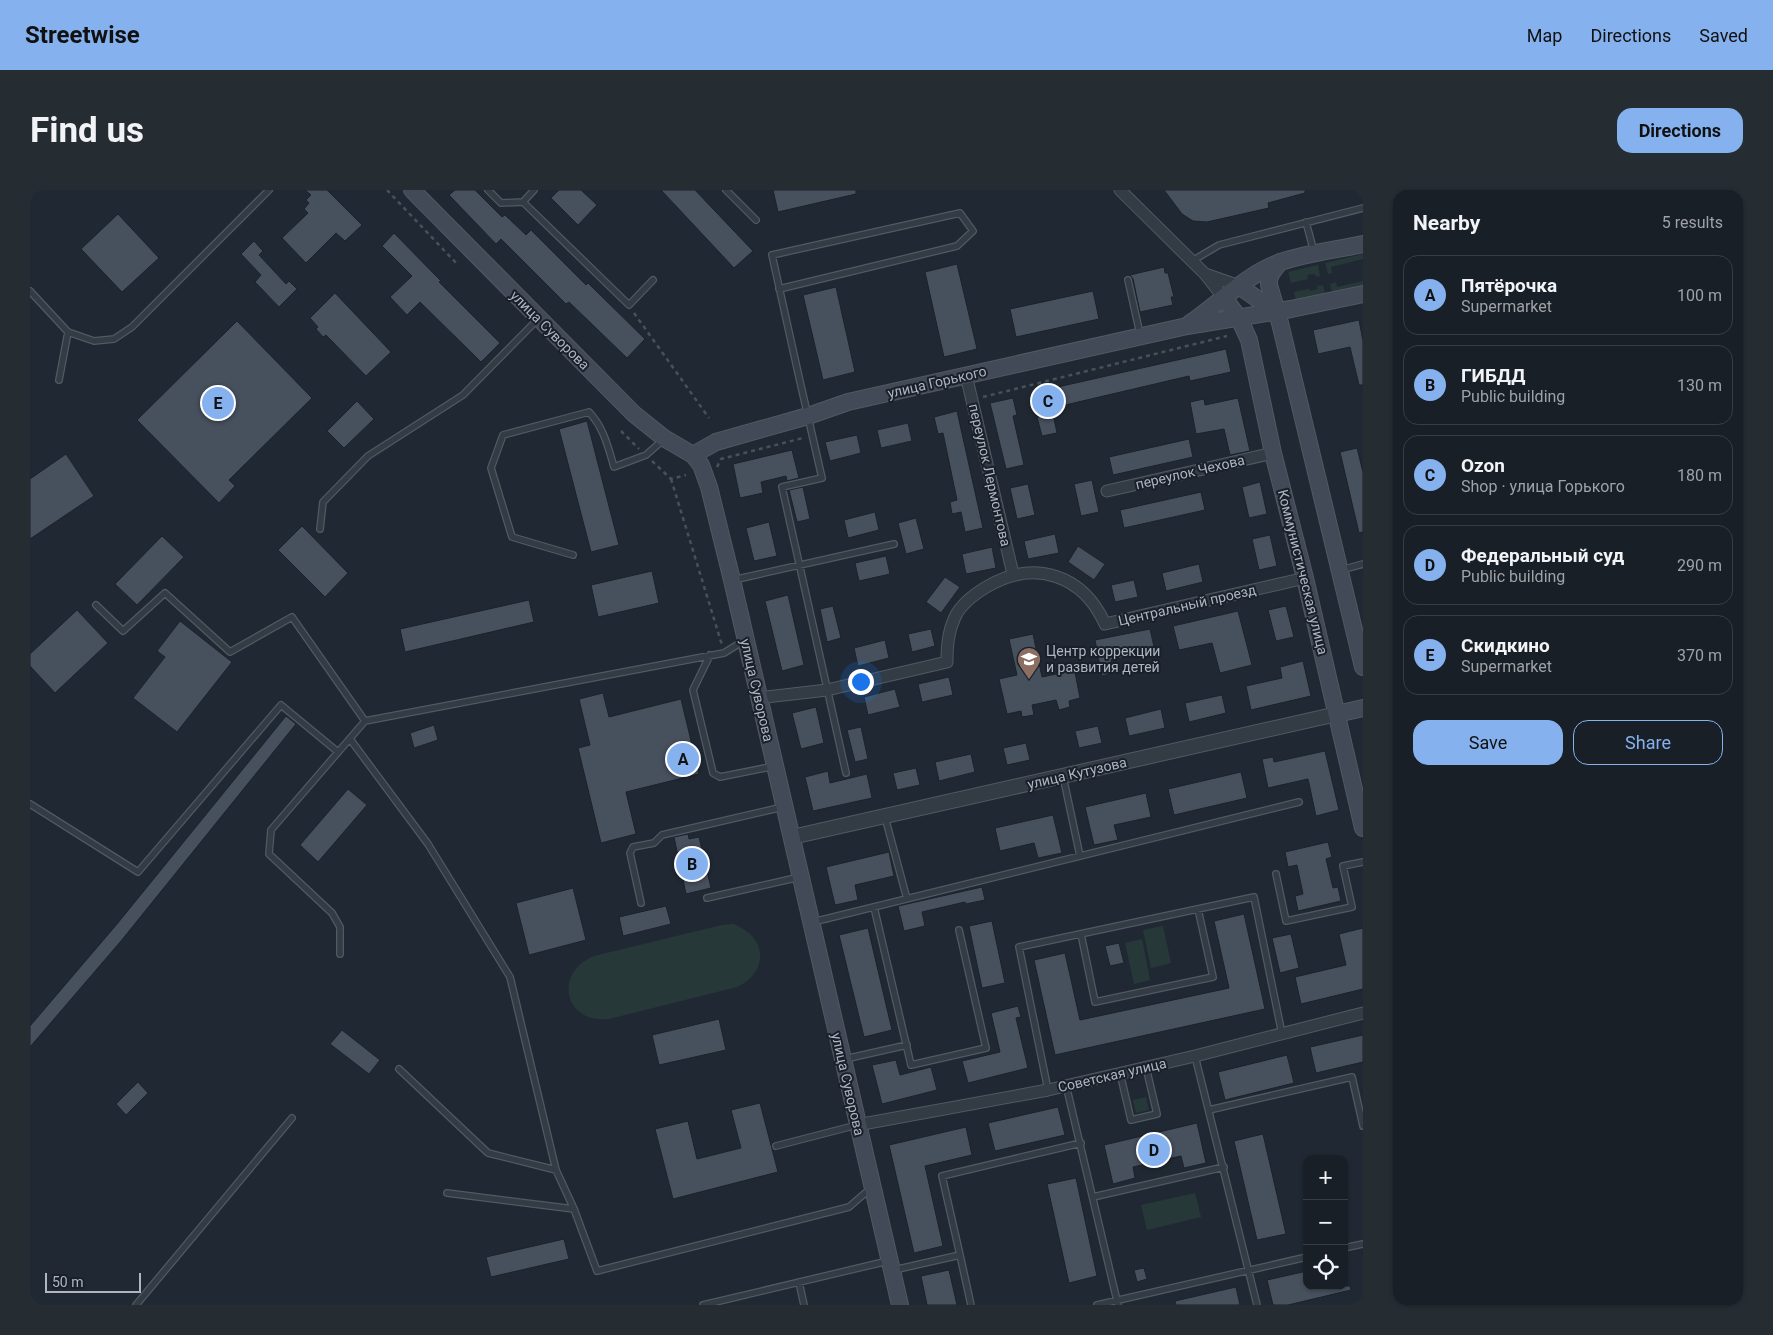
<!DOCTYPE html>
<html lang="en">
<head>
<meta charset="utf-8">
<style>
	:root { --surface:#181f26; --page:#252c32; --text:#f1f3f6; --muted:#9fa2a7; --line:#363d43; --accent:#85b1ee }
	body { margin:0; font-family:Roboto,sans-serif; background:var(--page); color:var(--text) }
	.controls { position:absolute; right:15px; bottom:15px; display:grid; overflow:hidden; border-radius:10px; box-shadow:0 1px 4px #0004 }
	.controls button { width:45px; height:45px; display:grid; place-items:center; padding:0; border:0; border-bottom:1px solid var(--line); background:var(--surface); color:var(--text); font:25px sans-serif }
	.scale { position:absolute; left:15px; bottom:12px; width:96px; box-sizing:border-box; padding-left:5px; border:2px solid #adb6c1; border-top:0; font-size:14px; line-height:18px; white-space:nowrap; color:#adb6c1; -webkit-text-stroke:4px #192029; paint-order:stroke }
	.you { position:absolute; left:830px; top:491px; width:18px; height:18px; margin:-12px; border:4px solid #fff; border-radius:50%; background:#1a73e8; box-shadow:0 0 0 8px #1a73e833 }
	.badge { display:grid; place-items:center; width:32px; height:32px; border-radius:50%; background:var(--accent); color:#111; font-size:16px; font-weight:700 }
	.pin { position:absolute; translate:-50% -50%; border:2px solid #fff; box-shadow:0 1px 5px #0006 }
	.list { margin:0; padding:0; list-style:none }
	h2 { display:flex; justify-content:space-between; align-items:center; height:65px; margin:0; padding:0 20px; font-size:21px }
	h2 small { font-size:16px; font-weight:400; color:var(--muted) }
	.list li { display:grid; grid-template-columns:32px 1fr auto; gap:15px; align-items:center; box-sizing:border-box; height:80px; margin:0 10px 10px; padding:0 10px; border:1px solid var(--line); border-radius:15px }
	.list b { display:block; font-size:19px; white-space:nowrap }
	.list p { margin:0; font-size:16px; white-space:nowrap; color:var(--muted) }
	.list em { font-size:16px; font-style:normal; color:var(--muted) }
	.actions { display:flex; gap:10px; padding:15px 20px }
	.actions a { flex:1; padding:11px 0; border:1px solid var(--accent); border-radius:15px; text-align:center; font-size:18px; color:var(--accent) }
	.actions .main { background:var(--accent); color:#111 }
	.icon { flex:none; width:28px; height:28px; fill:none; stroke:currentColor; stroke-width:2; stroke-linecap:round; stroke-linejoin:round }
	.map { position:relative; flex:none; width:1333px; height:1115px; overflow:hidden; border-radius:15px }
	header { display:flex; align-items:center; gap:30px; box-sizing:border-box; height:70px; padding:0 25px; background:var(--accent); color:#111 }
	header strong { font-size:24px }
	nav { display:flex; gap:28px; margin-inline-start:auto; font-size:18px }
	.intro { display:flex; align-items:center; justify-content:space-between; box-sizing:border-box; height:120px; padding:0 30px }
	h1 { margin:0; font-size:35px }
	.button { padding:12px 22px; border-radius:15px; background:var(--accent); color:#111; font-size:18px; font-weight:700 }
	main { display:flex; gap:30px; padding:0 30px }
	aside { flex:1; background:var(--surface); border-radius:15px; box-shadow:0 1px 4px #0004 }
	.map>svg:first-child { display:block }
	.green { fill:#263938 }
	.building { fill:#47505d; stroke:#1b222b }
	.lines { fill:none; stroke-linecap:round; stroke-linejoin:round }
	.service-casing { stroke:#515962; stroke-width:8 }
	.minor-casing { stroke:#515962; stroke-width:13 }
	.tertiary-casing { stroke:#515962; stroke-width:16 }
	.secondary-casing { stroke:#515962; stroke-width:18 }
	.path { stroke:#445456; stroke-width:2.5; stroke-dasharray:4 4; stroke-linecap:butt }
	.service { stroke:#333b44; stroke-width:5.5 }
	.minor { stroke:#333b44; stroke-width:11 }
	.tertiary { stroke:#333b44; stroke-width:14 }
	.secondary { stroke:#424a57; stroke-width:16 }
	.labels { text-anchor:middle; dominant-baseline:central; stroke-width:4; stroke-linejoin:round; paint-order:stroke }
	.street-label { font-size:14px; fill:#adb6c1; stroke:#192029 }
	.poi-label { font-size:14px; fill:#adb6c1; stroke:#192029; text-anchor:start }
</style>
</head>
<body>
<header>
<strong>Streetwise</strong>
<nav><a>Map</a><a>Directions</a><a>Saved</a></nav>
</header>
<div class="intro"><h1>Find us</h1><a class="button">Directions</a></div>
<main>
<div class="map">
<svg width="1333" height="1115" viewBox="0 0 1333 1115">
	<rect width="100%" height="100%" fill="#202933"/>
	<!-- green -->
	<path class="green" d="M1333,64v5l-32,8 1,6 -4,1 -3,-11z
		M1288,75l2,11 -4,1 -1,-3 -8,1 1,4 -17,4 -3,-11z
		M1333,91v5l-31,6 -2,-8 6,-2 1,5z
		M1293,95l2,10 -29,6 -2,-9 15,-3 1,2 8,-2 -1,-3z
		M703,734c34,12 37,48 4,63l-128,32c-45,5 -56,-46 -15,-63l128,-31z
		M1133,736l8,37 -20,5 -8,-38z
		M1112,749l8,41 -16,4 -9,-41z
		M1116,907l3,13 -13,3 -3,-13z
		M1165,1003l6,24 -54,13 -6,-25z"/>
	<!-- building -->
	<path class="building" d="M275,0h22l35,35 -17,16 -9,-8 -30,30 -24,-25 26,-25 -4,-4 5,-6 -3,-3 5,-5z
		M425,0h20l27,27 3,-2 21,20 5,-5 55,55 2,-2 57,56 -18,19 -58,-56 -3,2 -65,-65 -5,5 -47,-49z
		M529,0h22l16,15 -19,20 -27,-27z
		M631,0h34l58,61 -19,17z
		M743,0h83v4l-78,18z
		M1134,0h141v3l-37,10 1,5 -62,14 -14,-1 -11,-7z
		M88,24l41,44 -37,34 -41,-43z
		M364,43l47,48 -2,1 61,61 -19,19 -61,-60 -13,13 -17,-18 22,-21 -30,-30z
		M224,51l9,10 -4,4 27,29 3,-3 8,8 -18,18 -24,-25 6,-7 -20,-21z
		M927,74l20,85 -33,8 -19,-85z
		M1134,77l1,6h3l6,24h-3l2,8 -33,7 -7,-33 -3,-4z
		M806,97l19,85 -32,8 -20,-85z
		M1063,101l6,28 -83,18 -6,-28z
		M305,103l56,59 -25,24 -40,-41 -3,2 -7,-8 2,-2 -8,-9z
		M1329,130l4,21v44h-4l-9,-38 -32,7 -5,-24z
		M207,131l75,77 -83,82 6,6 -16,17 -82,-83z
		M1196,159l5,23 -41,9 -1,-5 -145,34 -4,-19z
		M983,208l4,17 -4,1 11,49 -18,4 -16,-66z
		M1208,208l12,53 -20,4 -6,-26 -28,5 -6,-32 14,-3 1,6z
		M327,211l17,18 -30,29 -17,-17z
		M927,221l26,117 -18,4 -4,-20 -9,2 -2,-12 7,-2 -14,-67 -5,1 -4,-17z
		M1023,224l4,19 -15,3 -5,-19z
		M557,231l32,124 -28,7 -32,-123z
		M878,233l4,18 -31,7 -4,-18z
		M827,245l4,18 -31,8 -5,-19z
		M1159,249l4,18 -80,18 -4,-18z
		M1327,258l6,24v60l-4,1 -19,-81z
		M762,260l7,28 -12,3 -1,-5 -25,6 2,11 -23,5 -7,-34z
		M36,264l28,42 -64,43v-60z
		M1062,290l7,32 -18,4 -7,-32z
		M1230,292l7,32 -18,4 -7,-31z
		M998,294l7,31 -18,4 -7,-31z
		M773,297l7,32 -13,3 -8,-32z
		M1171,302l4,18 -81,18 -4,-18z
		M845,322l4,18 -31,8 -4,-18z
		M886,328l8,31 -18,5 -8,-31z
		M739,332l8,34 -23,5 -8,-33z
		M272,336l46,47 -23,24 -47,-47z
		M1025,344l4,19 -31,6 -4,-18z
		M1240,345l7,31 -18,4 -7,-31z
		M132,346l22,21 -47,48 -22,-21z
		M1048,356l27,18 -11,16 -26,-18z
		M962,357l4,21 -30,6 -4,-20z
		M856,366l4,18 -31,7 -4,-18z
		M1169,374l4,18 -37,9 -4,-18z
		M622,381l7,32 -61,14 -7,-32z
		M915,387l15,10 -19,26 -15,-11z
		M1104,390l4,17 -23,5 -4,-17z
		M758,405l16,70 -22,6 -17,-70z
		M499,410l5,22 -129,30 -5,-23z
		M803,416l8,32 -14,4 -7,-33z
		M1256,416l8,31 -18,4 -8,-31z
		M47,420l31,33 -53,50 -25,-27v-12z
		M1208,421l14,54 -32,8 -8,-30 -33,7 -6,-24z
		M150,431l52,41 -55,70 -44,-34 32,-41 -8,-6z
		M901,439l4,17 -23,6 -4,-18z
		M1120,439l5,22 -44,9 2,13 -11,3 -7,-36z
		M1003,444l9,43 19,-4 -2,-8 14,-3 7,36 -11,3 1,6 -11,3 -3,-10 -24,5 2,10 -12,2 -1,-6 -14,3 -8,-35 18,-4 -8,-36z
		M855,450l4,18 -31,8 -4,-18z
		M1273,471l8,35 -60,14 -5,-24 36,-8 -2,-11z
		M919,487l4,18 -31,7 -4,-18z
		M865,499l5,18 -32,8 -4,-18z
		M573,503l6,24 72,-18 18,75 -73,18 10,42 -35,9 -23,-95 12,-3 -11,-46z
		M1192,505l4,18 -37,9 -4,-19z
		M786,517l8,36 -23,6 -9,-36z
		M1131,519l4,19 -36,8 -4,-18z
		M256,526l10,8 -175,217 -91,106v-21l87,-102z
		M404,535l4,15 -24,8 -4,-15z
		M1068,536l4,17 -23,5 -4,-17z
		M831,537l7,32 -13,3 -8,-32z
		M996,553l4,17 -23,5 -4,-17z
		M1295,561l14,59 -23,6 -8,-37 -40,9 -6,-29 11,-2 1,5z
		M941,564l4,18 -36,9 -4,-19z
		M886,578l4,17 -23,5 -4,-17z
		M798,581l2,12 37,-9 5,24 -59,13 -8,-34z
		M1211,582l6,26 -73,17 -6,-26z
		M318,599l19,16 -49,57 -18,-17z
		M1116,603l5,24 -37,8 4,15 -24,5 -9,-38z
		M1023,625l9,38 -24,5 -4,-15 -34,8 -5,-23z
		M658,644l1,5 10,-2 12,51 -25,6 -12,-57z
		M1298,652l4,15 -6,2 7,29 5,-1 3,14 -43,10 -3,-15 8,-2 -6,-29 -9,2 -3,-15z
		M859,662l5,24 -39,9 3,15 -23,5 -9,-38z
		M952,697l3,13 -19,4 -1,-2 -43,10 3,14 -21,5 -6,-25z
		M543,698l13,52 -57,15 -13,-52z
		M636,716l5,18 -48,12 -4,-19z
		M1214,724l21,95 -210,46 -21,-95 31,-7 15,67 149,-32 -15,-67z
		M962,731l13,62 -23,5 -13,-62z
		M838,738l24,102 -28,7 -25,-102z
		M1333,738v61l-62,15 -6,-27 51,-12 -7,-31z
		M1261,744l8,34 -19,5 -8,-35z
		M1089,753l5,20 -14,3 -5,-20z
		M988,816l3,11 -5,1 12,50 -60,15 -6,-22 38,-9 -9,-39z
		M689,829l7,31 -67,15 -7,-30z
		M312,840l38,30 -11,14 -39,-30z
		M1333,845v27l-47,11 -6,-26z
		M1257,865l7,28 -69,17 -7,-28z
		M866,870l4,15 31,-8 6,23 -55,14 -10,-39z
		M108,892l10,11 -22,22 -10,-11z
		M730,913l18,69 -105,27 -18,-70 33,-8 9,38 44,-11 -10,-38z
		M1028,917l7,28 -70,16 -7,-28z
		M1167,933l9,40 -22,5 -3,-12 -48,11 2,11 -22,6 -9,-39z
		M936,937l6,28 -47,11 18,80 -29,7 -25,-108z
		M1233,944l23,100 -29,6 -23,-99z
		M1046,988l21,98 -28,7 -22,-99z
		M534,1049l5,20 -78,18 -5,-20z
		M1114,1078l3,11 -10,3 -3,-12z
		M919,1080l8,35h-30l-6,-29z
		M1277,1081v15h43l1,4 -63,15h-15l-6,-25z
		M1206,1097l4,18h-64l-1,-4z"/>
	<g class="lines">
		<!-- service casing -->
		<g class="service-casing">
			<path id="service" d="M458,0l13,13 22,-1
				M504,0l-11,12 106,103 24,-25
				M696,0l30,30
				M1276,32l8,30
				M1162,71l27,-16 144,-37
				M1098,90l12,54
				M749,99l178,-43 16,-15 -13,-18 -188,42c16,74 33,149 50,223l-40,9 64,286
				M0,101l38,41 26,9 20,-2 18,-12 137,-137
				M29,190l9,-48
				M290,339l3,-27 45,-46 95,-61 74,-75
				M543,365l-61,-18 -21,-69 12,-33 86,-23c15,16 19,35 25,55l32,-12 17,-15
				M1311,380l22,-6
				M703,390l161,-36
				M66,415l27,26 42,-38 65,59 62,-35 73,104
				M680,465l-17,35 20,83 7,4 55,-11
				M320,549l78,105 82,133 46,193 18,39 23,62 252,-64 22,-19
				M1033,586l17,80
				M0,614l108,68 143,-167 57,47
				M855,627l22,82
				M1246,684l10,47 66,-14 -9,-41 20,-4
				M677,708l93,-21
				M611,713l-11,-50 3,-6 21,-4 8,-8 121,-28
				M844,717l37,158 75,-17 -27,-118
				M783,732l486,-120
				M1051,744l14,68 118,-25 -15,-68
				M310,764v-27l-8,-14 -63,-59 2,-24 94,-109 359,-68 21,-13
				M1165,866l62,249
				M815,869l62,-14
				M369,879l89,84 68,17
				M1090,883l11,47 26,-6 -11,-47
				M1036,895l52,220
				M1018,900l-29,-143 235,-50 28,137
				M1179,920l143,-33 11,49
				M746,956l81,-21
				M417,1003l127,16
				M1063,1007l131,-30
				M1314,1058l19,-4
				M930,1065l-18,-79 139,-33
				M864,1080l66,-15 11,50
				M769,1092l5,23
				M106,1115l156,-187
				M673,1115l185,-44
				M1067,1115l210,-48"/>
		</g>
		<!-- minor casing -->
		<g class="minor-casing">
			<path id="minor" d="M1090,0l85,84 19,24
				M1175,84l34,12
				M936,185l47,199
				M1077,301l166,-38
				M728,508l69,-8 120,-28c0,-16 1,-30 8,-45 6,-13 21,-24 33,-31 47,-27 95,-11 117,38l200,-46
				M827,935l191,-35 147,-34 168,-43"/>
		</g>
		<!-- tertiary casing -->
		<g class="tertiary-casing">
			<path id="tertiary" d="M762,647l545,-123"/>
		</g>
		<!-- secondary casing -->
		<g class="secondary-casing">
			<path id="secondary" d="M382,0l222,224 30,24 29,17 8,10 8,22 23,93 168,725
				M1250,72c-6,8 -12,13 -11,23l11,38 83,344
				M1209,96l37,26
				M1194,108l15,20 10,22 24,113 32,125 58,250
				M1159,134c28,-19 59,-51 92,-62 26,-9 55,-12 82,-18
				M663,265l23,-13 92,-26 40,-14 339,-76 104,-17 72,-15
				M1307,524l26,-6"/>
		</g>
		<!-- path -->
		<path class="path" d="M357,0l71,75
			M604,123l75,105
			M953,207l244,-61
			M591,241l18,18
			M622,271l19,18 15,-4
			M687,277l4,-8 82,-21
			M641,289l51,166"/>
		<!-- service -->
		<use href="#service" class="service"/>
		<!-- minor -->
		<use href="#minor" class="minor"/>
		<!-- tertiary -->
		<use href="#tertiary" class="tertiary"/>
		<!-- secondary -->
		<use href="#secondary" class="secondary"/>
	</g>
	<!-- icons -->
	<defs>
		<g id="school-pin" transform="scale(1.25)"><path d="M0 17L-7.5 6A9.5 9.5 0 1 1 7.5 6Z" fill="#8d6e63" stroke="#192029"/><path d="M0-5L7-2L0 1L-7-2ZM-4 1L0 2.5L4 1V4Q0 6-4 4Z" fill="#fff"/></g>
	</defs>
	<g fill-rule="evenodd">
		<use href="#school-pin" x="999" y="469"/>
	</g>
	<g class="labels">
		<!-- street labels -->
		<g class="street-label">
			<text transform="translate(520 140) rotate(45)">улица Суворова</text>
			<text transform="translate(907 192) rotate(-13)">улица Горького</text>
			<text transform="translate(1160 282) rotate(-13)">переулок Чехова</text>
			<text transform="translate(960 285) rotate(77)">переулок Лермонтова</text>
			<text transform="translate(1273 382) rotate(76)">Коммунистическая улица</text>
			<text transform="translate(1157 415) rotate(-13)">Центральный проезд</text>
			<text transform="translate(727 500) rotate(77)">улица Суворова</text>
			<text transform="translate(1047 583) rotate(-13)">улица Кутузова</text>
			<text transform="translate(1082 885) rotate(-13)">Советская улица</text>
			<text transform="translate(818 894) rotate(77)">улица Суворова</text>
		</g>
		<!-- poi labels -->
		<g class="poi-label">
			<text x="1016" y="461">Центр коррекции<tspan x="1016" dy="16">и развития детей</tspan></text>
		</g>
	</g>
</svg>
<div class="controls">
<button>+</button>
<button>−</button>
<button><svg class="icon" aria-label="locate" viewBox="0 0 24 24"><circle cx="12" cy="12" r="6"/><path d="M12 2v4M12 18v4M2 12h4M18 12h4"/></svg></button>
</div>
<div class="scale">50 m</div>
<div class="you"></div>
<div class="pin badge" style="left:653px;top:569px">A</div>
<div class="pin badge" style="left:662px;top:674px">B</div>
<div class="pin badge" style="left:1018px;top:211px">C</div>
<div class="pin badge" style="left:1124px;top:960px">D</div>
<div class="pin badge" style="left:188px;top:213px">E</div>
</div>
<aside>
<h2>Nearby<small>5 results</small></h2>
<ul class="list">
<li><span class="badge">A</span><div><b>Пятёрочка</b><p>Supermarket</p></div><em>100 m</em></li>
<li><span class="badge">B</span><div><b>ГИБДД</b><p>Public building</p></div><em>130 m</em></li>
<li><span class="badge">C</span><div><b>Ozon</b><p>Shop · улица Горького</p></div><em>180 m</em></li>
<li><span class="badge">D</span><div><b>Федеральный суд</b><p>Public building</p></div><em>290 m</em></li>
<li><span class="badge">E</span><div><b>Скидкино</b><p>Supermarket</p></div><em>370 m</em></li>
</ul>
<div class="actions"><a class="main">Save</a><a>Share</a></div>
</aside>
</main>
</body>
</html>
